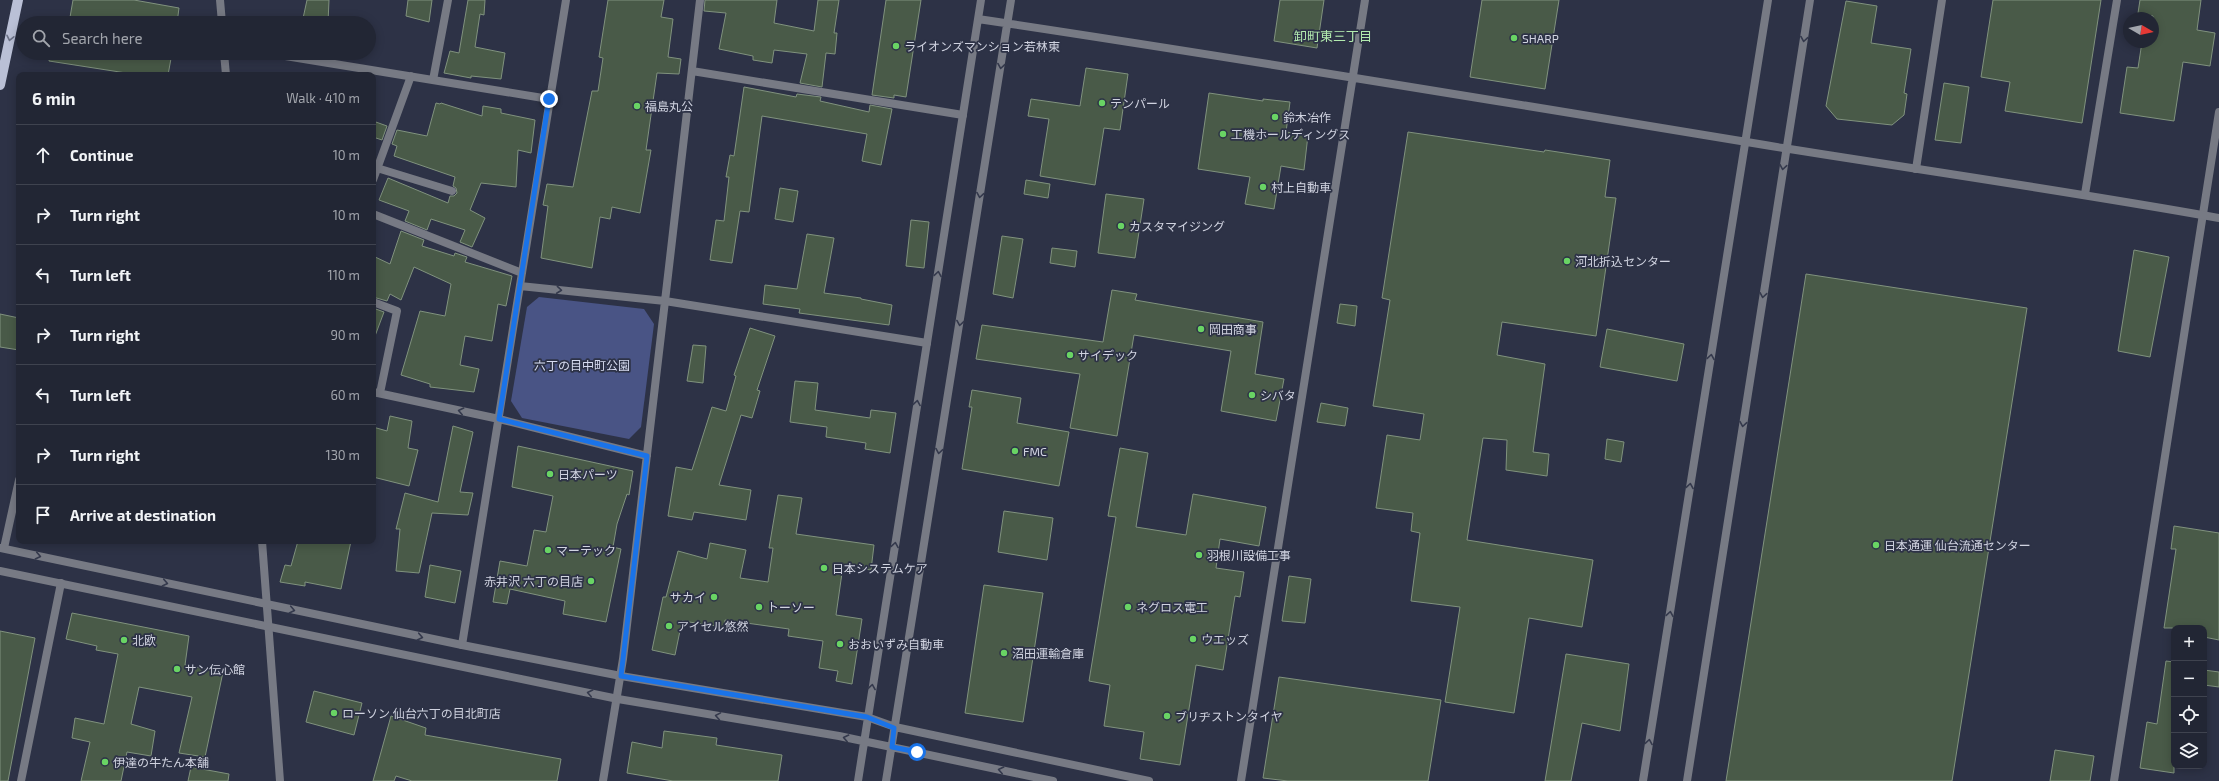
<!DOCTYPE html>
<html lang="en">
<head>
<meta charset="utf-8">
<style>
	:root { --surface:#222634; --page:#2e3240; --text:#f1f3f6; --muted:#a2a5ac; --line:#3f434f }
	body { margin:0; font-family:"Exo 2","Noto Sans JP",sans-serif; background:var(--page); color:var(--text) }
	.controls { position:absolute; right:12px; bottom:12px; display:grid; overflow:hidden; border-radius:8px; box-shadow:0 2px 10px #0003 }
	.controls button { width:36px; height:36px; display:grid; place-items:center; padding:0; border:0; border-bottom:1px solid var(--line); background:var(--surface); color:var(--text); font:20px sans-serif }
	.compass { position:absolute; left:2123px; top:12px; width:36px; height:36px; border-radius:50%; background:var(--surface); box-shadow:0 2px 10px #0003; rotate:99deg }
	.stop { position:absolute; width:12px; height:12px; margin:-9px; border:3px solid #1a73e8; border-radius:50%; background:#fff }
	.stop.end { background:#1a73e8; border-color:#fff; box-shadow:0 1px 4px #0008 }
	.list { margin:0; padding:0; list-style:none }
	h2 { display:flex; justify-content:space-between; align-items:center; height:52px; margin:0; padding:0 16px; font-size:17px }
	h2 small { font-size:13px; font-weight:400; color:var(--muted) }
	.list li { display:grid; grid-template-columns:26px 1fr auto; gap:12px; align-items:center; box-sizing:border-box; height:60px; padding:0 16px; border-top:1px solid var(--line) }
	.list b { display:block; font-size:15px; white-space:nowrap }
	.list em { font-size:13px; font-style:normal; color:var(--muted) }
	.icon { flex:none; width:22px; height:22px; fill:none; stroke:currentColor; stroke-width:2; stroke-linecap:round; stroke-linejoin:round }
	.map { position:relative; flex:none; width:2219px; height:781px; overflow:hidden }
	.search { position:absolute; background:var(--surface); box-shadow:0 2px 10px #0003; left:16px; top:16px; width:360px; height:44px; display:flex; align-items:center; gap:10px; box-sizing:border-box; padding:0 14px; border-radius:22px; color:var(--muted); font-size:15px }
	.panel { position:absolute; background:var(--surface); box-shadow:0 2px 10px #0003; left:16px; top:72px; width:360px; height:472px; border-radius:8px }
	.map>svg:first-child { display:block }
	.green { fill:#495485 }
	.building { fill:#495a48; stroke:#80927e }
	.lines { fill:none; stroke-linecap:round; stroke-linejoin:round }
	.minor { stroke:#777a84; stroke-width:8 }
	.tertiary { stroke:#777a84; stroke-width:8 }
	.primary { stroke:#bac0d6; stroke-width:10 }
	.oneway { stroke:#6c7287 }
	.oneway2 { stroke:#34394c }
	.route { stroke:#1a73e8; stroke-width:5 }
	.poi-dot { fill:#69d464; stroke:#2d3246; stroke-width:1.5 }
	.labels { text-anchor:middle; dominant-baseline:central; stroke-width:3.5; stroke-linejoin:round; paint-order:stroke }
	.poi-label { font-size:12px; fill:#d0d3e0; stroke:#2d3246; text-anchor:start }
	.park-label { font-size:12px; fill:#d7dcf1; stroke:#2d3246 }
	.neighbourhood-label { font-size:13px; fill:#b3ebaf; stroke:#2d3246 }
</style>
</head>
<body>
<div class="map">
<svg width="2219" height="781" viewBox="0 0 2219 781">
	<rect width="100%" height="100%" fill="#2d3246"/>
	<!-- green -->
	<path class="green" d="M539,297l105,12 10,15 -13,103 -12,12 -107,-21 -11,-17 16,-94z"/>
	<!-- building -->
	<path class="building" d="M73,0h61l45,8 -2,15h-108z
		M307,0h22l-1,23h-26z
		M408,0h24l-3,22 -23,-6z
		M468,0h17l-1,15 -4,-1 -5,33 30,6 -4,26 -30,-3v2l-27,-5 6,-22 9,2z
		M608,0h56l-3,17 12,2 -5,38 13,2 -2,15 -22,-1 -11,77h5l-11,63 -28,-6 -2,12 -10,-2 -8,51 -51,-10 7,-52 -5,-1 4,-21 26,3 19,-96h6l5,-33 -4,-1z
		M705,0h72l-3,23 40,8 4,-31h21l-5,33h3l-2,21 -9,-1 -4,34 -22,-4 7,-29 -33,-4 -2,13 -19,-3v-4l-34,-7 7,-36 -22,-2z
		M886,0h35l-15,97 -12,-2v3l-22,-3z
		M1280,0h44l-7,48 -43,-7z
		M1482,0h77l-14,89 -75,-12z
		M1993,0h108l-19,123 -77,-12 5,-29 -29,-5z
		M2140,0h61l-4,30 18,3 -5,33 -27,-4 -9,59 -54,-8 7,-46 11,1 4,-26h11v-26l-15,-3z
		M1846,1l31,5 -6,37 40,6 -7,44 3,1 -3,21 -12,10 -55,-6 -11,-13z
		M50,53h122l-4,22h-29l-90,-14z
		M1086,68l42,6 -8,56 -16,-2 -9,57 -55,-9 9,-57 -21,-3 3,-17 49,7z
		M1944,83l25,4 -8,56 -26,-3z
		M744,87l52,10 1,-3 24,3 -1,4 49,11 1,-7 22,4 -11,56 -19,-4 5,-27 -105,-18 -13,96 -9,-1 -8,52 -22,-3 6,-40 8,1 5,-44h-3l4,-22 4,1z
		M1209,93l54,8v-2l27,3 -4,30 22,3 -4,35 -23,-4 -7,43 -29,-5 5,-27 -52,-8z
		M436,103l4,1 1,-1 41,13 1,-10 18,3v4l34,7 -4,33 -13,-3 -2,37 -35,-4 -11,27 15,8 -13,29 -12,-5 5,-12 -34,-11 -4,11 -22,-9 4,-10 -30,-11 9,-22 60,25 2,-7h4l3,-3 -1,-5 -3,-2 2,-9 -61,-21 3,-10 -5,-2 5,-14 30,6z
		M373,121l14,5 -5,14 -9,-3z
		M1408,132l136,20 1,-2 65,10 -5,37 11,1 -20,138 -94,-14 -5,33 48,9 -12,88 16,2 -2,22 -41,-6 1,-30 -24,-2 -16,102 126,20 -11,67 -53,-9 -15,95 -69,-11 15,-95 -49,-6 9,-68 -9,-2 2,-18 -37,-5 11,-73 33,5 4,-26 -51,-8 17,-106 -8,-2z
		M1026,180l24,4 -2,14 -24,-4z
		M780,188l18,3 -5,31 -18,-3z
		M1106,194l38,5 -9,59 -37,-5z
		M911,220l18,2 -5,46 -18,-2z
		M401,231l23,9 -2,6 32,10 1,-3 12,4 -2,5 47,14 -6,30 -8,-2 -6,37 -27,-5 -5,29 19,4 -5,23 -44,-5v-3l-29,-9 19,-64 25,5 6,-32 -37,-17 -13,33 -11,-6 -3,7 -14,-4v-41l17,8z
		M807,234l27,4 -10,55 37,5v1l31,6 -3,20 -90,-12 1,-4 -37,-5 2,-19 32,4z
		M1002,236l21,3 -10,59 -20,-4z
		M1052,248l25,3 -2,16 -25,-4z
		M2134,250l35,7 -19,100 -32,-6z
		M1806,274l221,34 -75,473h-226z
		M1112,290l25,4 -2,6 128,22 -8,52 29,5 -8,42 -55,-10 10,-60 -97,-16 -17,101 -47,-8 10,-54 -104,-15 6,-34 121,17z
		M1340,304l17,2 -2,20 -18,-3z
		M373,308l11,4 -9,24h-2z
		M0,314l19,4v32l-19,-3z
		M750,328l25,8 -18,54 3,1 -8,27 -11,-3 -22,70 32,5 -5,30 -52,-8 -2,8 -24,-4 8,-49 16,3 20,-63 14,4 10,-35 -2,-1z
		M1607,329l77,15 -7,37 -77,-14z
		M693,345l13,1 -3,37 -16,-2z
		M795,381l23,2 -3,27 55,8 1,-8 25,3 -6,40 -25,-4 1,-6 -40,-6 1,-10 -37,-5z
		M972,390l49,8 -4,25 52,9 -10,54 -97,-17 10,-62h-3z
		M1321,403l27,5 -3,18 -28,-4z
		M390,416l22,5 -4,27 10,2 -9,36 -36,-9v-50l14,4z
		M453,426l20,6 -13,60 13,1 -5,22 -36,-2 -13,60 -23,-2 4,-42h-4l9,-36 33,9z
		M1607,439l17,3 -3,20 -16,-3z
		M518,446l115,25 -4,24 -2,-1 -10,30 -4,23 8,2 -15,73 -43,-8 2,-13 -55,-12 -3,15 -14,-2 7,-41 27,5 7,-36 12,2 7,-36 -41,-9z
		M1120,448l28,5 -12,74 50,8 7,-41 73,13 -7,39 -39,-7 -4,29 28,4 -4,25 -5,-1 -12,74 -27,-5 -16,100 -40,-6 4,-27 -40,-6 6,-41 -21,-4 27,-164 -8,-1z
		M778,495l24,3 -6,36 78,11 -3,25 -28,-4 -7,49 26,4 -10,65 -16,-3 2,-10 -19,-3 4,-27 -35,-5 1,-7 -64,-9 -1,7 -42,-6 -7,34 -23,-5 11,-53h3l12,-46 29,8 3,-16 36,7 -6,28 28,4 5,-34h-4z
		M1004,511l49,7 -6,42 -49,-8z
		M2174,526l45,7v107l-15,-3v-9h-40l12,-79h-5z
		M298,541h53l-10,48 -36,-7v4l-25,-4 5,-17 6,1z
		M430,565l31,6 -6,32 -30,-6z
		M1289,576l22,3 -6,44 -23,-2z
		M984,585l59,8 -20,129 -58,-9z
		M72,613l117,23 -4,29 38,7 -18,85 -26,-4 13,-56 -53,-10 -8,37 24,7 -4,25 -24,-4 -6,29h-40l9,-39 -18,-4 3,-20 29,6 14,-70 -22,-4 1,-4 -31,-7z
		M0,631l35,7 -27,143h-8z
		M1566,654l63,10 -9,67 -38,-8 -11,58h-26z
		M2166,661l8,1v111l-34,-5 7,-46 10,2z
		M2204,670l15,2v15l-15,-2z
		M1279,677l162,23 -13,81h-140l-25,-3z
		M314,691l48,12 -8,32 -48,-13z
		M391,716l35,12 -1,7 136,24 -4,22h-145l-16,-5 -2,5h-21z
		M664,731l53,7 -1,7 66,10 -4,26h-105l-46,-8 5,-31 30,6z
		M2055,750l39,6 -4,25h-40z
		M191,767l38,7 -1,7h-40z"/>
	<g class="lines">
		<!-- minor -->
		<path class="minor" d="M220,0l2,23
			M224,53l2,22
			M267,53l282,46
			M692,71l271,44
			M433,80l15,-80
			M377,168l75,23
			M1916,169l26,-169
			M373,180l38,-104
			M2085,194l32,-194
			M373,214l149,59
			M520,286l145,15 35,-301
			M373,302l24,9 -17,82
			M373,392l126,27 148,37
			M262,541l18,240
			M4,548l15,-68
			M462,645l104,-645
			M21,781l40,-198
			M603,781l20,-122 42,-358 262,42
			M2114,781l105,-669"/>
		<!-- tertiary -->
		<path class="tertiary" d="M978,19c269,40 537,85 805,129 145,23 291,44 436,70
			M0,548l462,97 159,31 246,41 28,10 254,54
			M0,571l618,128 221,37 214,45
			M858,781l123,-781
			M886,781l125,-781
			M1241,781l124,-781
			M1643,781l125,-781
			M1687,781l123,-781"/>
		<!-- primary -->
		<path class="primary" d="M0,85l18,-85"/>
	</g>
	<!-- one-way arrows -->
	<defs><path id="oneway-chevron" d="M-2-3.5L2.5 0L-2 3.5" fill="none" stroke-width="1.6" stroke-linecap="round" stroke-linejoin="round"/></defs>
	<use class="oneway" href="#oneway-chevron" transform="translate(10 38) rotate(102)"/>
	<g class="oneway2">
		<use href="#oneway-chevron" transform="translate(1804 39) rotate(99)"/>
		<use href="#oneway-chevron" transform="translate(1001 66) rotate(99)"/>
		<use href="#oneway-chevron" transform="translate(1783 167) rotate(99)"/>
		<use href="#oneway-chevron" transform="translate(980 195) rotate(99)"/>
		<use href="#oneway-chevron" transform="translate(938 274) rotate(-81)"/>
		<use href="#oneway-chevron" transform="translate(559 290) rotate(6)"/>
		<use href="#oneway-chevron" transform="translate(1763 295) rotate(99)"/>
		<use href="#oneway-chevron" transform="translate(960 323) rotate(99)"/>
		<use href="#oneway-chevron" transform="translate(1711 357) rotate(-81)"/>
		<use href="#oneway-chevron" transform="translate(917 403) rotate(-81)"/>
		<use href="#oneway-chevron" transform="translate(461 411) rotate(-168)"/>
		<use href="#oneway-chevron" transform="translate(1743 424) rotate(99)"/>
		<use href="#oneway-chevron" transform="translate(939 451) rotate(99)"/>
		<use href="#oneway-chevron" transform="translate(1690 486) rotate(-81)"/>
		<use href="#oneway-chevron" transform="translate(895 545) rotate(-81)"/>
		<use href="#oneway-chevron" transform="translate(38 556) rotate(12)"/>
		<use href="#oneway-chevron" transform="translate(165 583) rotate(12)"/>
		<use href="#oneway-chevron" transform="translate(292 610) rotate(12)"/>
		<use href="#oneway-chevron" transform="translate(1670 614) rotate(-81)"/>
		<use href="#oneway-chevron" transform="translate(420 637) rotate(12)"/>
		<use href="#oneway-chevron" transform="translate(872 687) rotate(-81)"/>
		<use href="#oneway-chevron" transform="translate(590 693) rotate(-168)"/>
		<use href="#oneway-chevron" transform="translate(718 716) rotate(-170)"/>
		<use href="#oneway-chevron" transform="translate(846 738) rotate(-168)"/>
		<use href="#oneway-chevron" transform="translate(1649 742) rotate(-81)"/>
		<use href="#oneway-chevron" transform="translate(1001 770) rotate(-168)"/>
	</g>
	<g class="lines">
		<!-- route -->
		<path class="route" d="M549,99l-50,320 148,37 -26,220 246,41 27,11 -2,19 25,5"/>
	</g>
	<!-- markers -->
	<g class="poi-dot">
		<circle cx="1514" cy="38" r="4"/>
		<circle cx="896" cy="46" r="4"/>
		<circle cx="1102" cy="103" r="4"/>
		<circle cx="637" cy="106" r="4"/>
		<circle cx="1275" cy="117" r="4"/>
		<circle cx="1223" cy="134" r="4"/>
		<circle cx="1263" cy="187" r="4"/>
		<circle cx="1121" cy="226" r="4"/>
		<circle cx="1567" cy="261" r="4"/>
		<circle cx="1201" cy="329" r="4"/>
		<circle cx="1070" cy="355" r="4"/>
		<circle cx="1252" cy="395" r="4"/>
		<circle cx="1015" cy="451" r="4"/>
		<circle cx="550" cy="474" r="4"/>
		<circle cx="1876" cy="545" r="4"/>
		<circle cx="548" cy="550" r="4"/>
		<circle cx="1199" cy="555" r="4"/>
		<circle cx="824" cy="568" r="4"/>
		<circle cx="591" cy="581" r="4"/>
		<circle cx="714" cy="597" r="4"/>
		<circle cx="759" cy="607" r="4"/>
		<circle cx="1128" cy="607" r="4"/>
		<circle cx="669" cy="626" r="4"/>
		<circle cx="1193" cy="639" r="4"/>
		<circle cx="124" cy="640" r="4"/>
		<circle cx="840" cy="644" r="4"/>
		<circle cx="1004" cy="653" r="4"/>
		<circle cx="177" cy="669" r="4"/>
		<circle cx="334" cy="713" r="4"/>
		<circle cx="1167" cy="716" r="4"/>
		<circle cx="105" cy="762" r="4"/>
	</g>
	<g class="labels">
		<!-- poi labels -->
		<g class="poi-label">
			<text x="1522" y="38">SHARP</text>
			<text x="904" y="46">ライオンズマンション若林東</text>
			<text x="1110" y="103">テンパール</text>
			<text x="645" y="106">福島丸公</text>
			<text x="1283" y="117">鈴木冶作</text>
			<text x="1231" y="134">工機ホールディングス</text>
			<text x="1271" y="187">村上自動車</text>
			<text x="1129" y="226">カスタマイジング</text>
			<text x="1575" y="261">河北折込センター</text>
			<text x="1209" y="329">岡田商事</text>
			<text x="1078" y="355">サイデック</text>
			<text x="1260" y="395">シバタ</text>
			<text x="1023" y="451">FMC</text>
			<text x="558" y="474">日本パーツ</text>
			<text x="1884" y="545">日本通運 仙台流通センター</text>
			<text x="556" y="550">マーテック</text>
			<text x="1207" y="555">羽根川設備工事</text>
			<text x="832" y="568">日本システムケア</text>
			<text x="583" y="581" text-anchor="end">赤井沢 六丁の目店</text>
			<text x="706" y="597" text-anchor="end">サカイ</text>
			<text x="767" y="607">トーソー</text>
			<text x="1136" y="607">ネグロス電工</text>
			<text x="677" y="626">アイセル悠然</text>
			<text x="1201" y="639">ウエッズ</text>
			<text x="132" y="640">北欧</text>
			<text x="848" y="644">おおいずみ自動車</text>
			<text x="1012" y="653">沼田運輸倉庫</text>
			<text x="185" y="669">サン伝心館</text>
			<text x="342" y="713">ローソン 仙台六丁の目北町店</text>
			<text x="1175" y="716">ブリヂストンタイヤ</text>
			<text x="113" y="762">伊達の牛たん本舗</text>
		</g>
		<!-- park labels -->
		<g class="park-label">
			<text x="582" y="365">六丁の目中町公園</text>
		</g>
		<!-- neighbourhood labels -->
		<g class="neighbourhood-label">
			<text x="1333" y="36">卸町東三丁目</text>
		</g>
	</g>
</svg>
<div class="controls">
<button>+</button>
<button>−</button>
<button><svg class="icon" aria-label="locate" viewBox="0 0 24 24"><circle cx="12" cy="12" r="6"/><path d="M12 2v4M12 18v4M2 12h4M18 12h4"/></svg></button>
<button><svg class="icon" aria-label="layers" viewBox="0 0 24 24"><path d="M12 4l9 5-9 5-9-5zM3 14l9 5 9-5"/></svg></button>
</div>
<svg class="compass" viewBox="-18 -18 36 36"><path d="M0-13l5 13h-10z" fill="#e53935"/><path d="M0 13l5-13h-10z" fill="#a2a5ac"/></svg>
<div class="stop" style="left:917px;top:752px"></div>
<div class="stop end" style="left:549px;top:99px"></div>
<div class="search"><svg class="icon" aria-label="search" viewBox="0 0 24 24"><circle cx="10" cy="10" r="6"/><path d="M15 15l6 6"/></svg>Search here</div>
<section class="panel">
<h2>6 min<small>Walk · 410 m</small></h2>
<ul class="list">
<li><svg class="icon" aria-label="ahead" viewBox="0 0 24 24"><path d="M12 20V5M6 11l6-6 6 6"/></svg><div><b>Continue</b></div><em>10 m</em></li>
<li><svg class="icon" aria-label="right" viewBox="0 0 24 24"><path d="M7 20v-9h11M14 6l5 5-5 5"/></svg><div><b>Turn right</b></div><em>10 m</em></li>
<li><svg class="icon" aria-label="left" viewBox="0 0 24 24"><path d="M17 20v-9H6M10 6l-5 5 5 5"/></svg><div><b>Turn left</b></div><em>110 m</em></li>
<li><svg class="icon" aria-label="right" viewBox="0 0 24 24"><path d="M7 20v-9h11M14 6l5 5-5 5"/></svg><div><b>Turn right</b></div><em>90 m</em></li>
<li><svg class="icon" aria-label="left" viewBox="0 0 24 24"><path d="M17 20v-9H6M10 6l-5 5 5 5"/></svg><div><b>Turn left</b></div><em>60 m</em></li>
<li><svg class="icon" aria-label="right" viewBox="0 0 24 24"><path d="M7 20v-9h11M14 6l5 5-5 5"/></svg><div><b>Turn right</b></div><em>130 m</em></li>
<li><svg class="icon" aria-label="arrive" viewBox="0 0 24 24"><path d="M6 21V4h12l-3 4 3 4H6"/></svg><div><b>Arrive at destination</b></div></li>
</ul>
</section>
</div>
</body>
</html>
